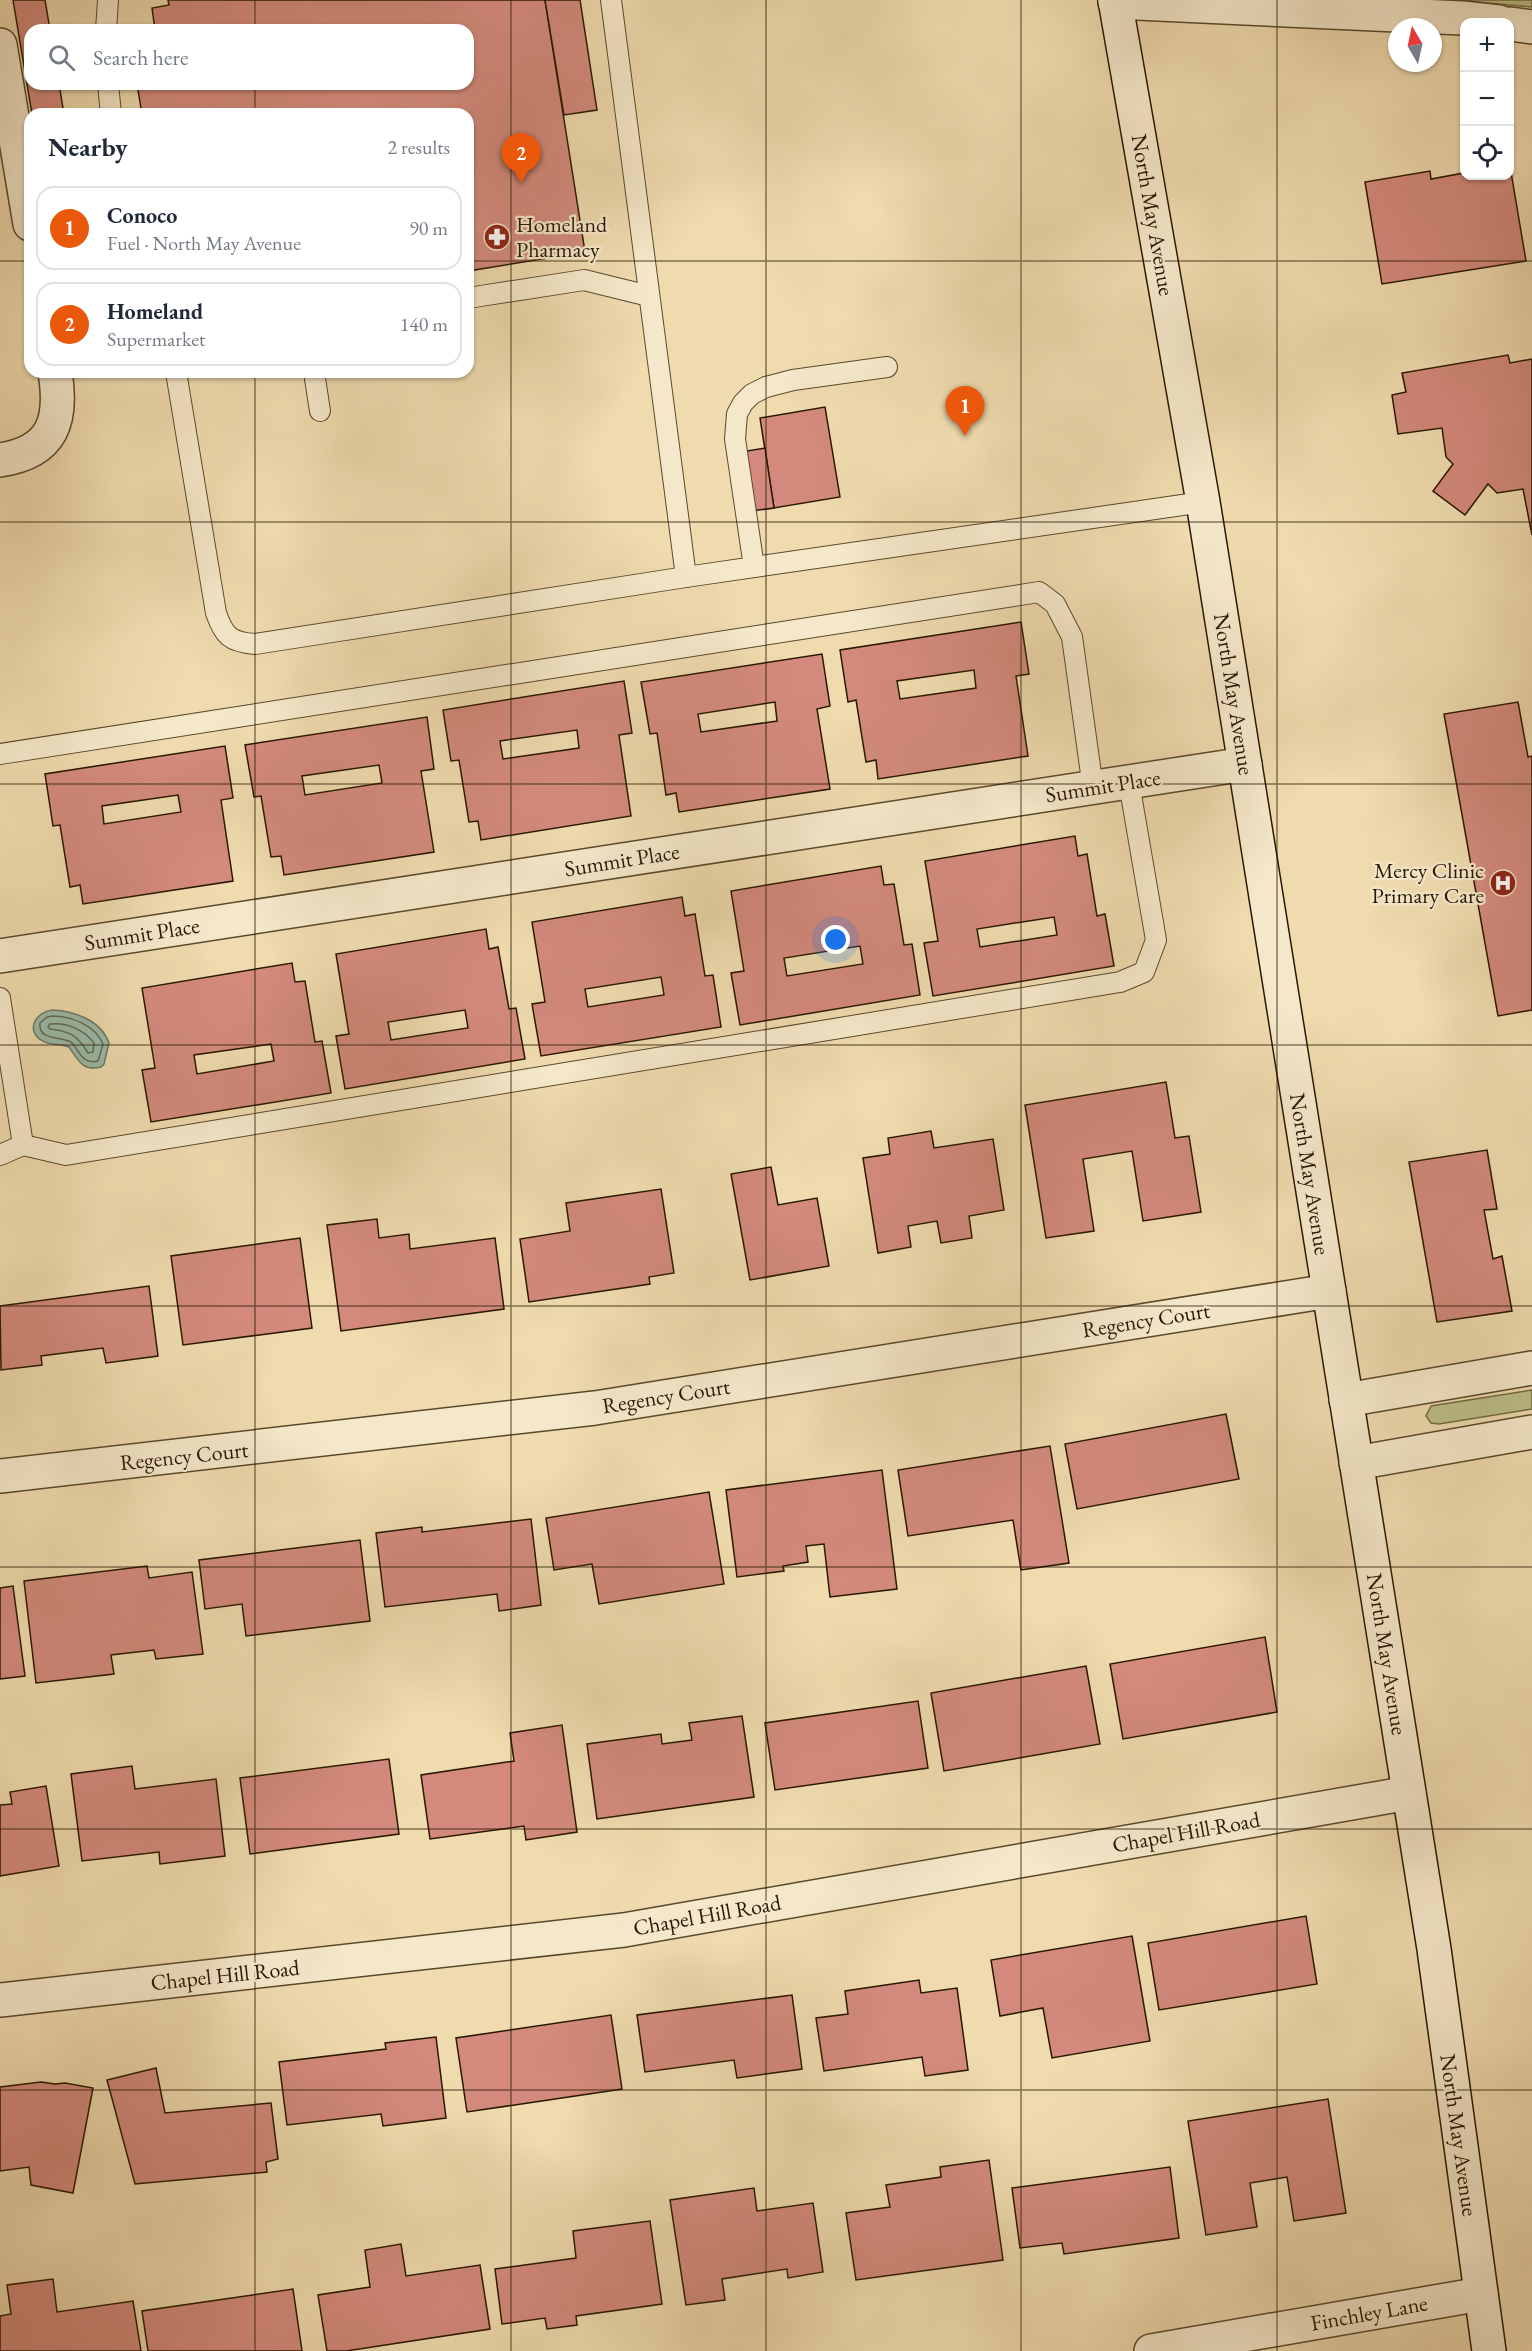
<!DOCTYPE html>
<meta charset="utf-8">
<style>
:root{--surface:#fff;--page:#f6f6f7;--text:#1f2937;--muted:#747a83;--line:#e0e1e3;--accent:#ea580c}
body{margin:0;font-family:"EB Garamond",serif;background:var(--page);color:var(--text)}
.controls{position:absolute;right:18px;top:18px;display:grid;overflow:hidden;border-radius:12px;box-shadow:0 2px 4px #0004}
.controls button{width:54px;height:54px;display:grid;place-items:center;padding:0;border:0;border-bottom:2px solid var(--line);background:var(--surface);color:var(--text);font:30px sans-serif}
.compass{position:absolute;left:1388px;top:18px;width:54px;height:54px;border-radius:50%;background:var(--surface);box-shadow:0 2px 4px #0004;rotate:351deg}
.you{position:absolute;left:836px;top:940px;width:21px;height:21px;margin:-15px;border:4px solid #fff;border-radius:50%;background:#1a73e8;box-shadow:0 0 0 9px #1a73e833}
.badge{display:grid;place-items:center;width:39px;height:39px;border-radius:50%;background:var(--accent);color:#fff;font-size:20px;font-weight:700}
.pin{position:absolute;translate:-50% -50px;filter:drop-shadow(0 2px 3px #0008)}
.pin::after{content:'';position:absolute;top:32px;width:21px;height:18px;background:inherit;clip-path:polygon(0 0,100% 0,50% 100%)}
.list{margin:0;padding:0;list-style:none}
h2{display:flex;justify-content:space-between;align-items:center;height:78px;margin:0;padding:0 24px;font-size:26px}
h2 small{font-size:20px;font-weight:400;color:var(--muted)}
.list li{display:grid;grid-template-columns:39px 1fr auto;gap:18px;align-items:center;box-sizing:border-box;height:84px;margin:0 12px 12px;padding:0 12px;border:2px solid var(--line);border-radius:18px}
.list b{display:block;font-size:22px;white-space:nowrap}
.list p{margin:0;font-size:20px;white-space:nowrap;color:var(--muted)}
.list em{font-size:20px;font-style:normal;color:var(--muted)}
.icon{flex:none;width:33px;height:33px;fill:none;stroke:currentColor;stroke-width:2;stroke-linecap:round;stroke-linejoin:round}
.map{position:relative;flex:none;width:1532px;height:2351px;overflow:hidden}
.search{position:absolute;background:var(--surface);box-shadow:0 2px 4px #0004;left:24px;top:24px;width:450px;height:66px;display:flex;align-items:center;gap:15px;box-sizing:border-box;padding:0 21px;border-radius:18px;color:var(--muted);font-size:22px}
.panel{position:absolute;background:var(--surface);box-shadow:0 2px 4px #0004;left:24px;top:108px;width:450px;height:270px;border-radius:18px}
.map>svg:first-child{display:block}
.green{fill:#bdbf88;stroke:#726b44;stroke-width:1.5}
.water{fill:#9abba9;stroke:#6c7965;stroke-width:1.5}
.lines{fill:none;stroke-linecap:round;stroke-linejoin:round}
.shore{stroke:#616954;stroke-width:1.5}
.building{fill:#d38a7c;stroke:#281700;stroke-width:1.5;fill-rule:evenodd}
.service-casing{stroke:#5a482c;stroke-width:22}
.minor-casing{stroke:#5a482c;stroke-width:36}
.secondary-casing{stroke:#281700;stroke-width:36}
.service{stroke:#f5e8ca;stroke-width:20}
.minor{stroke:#f5e8ca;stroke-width:33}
.secondary{stroke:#f5e8ca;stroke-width:33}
.grid{fill:none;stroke:#281700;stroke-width:1.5;stroke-opacity:0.55}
.labels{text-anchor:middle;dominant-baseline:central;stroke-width:4.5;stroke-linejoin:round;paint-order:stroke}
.street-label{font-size:22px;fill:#281700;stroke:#f5e8ca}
.poi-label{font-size:22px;fill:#281700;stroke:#f5e8ca;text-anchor:start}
</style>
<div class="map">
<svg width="1532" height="2351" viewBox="0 0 1532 2351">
<rect width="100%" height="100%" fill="#efdbae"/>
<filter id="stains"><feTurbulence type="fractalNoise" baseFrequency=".00333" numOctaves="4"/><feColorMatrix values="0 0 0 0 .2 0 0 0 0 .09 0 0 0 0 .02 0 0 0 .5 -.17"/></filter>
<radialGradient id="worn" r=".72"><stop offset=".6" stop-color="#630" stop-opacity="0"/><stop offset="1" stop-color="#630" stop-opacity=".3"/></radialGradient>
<g class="green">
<polygon points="1454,0 1532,0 1532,7"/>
<polygon points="1532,1390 1532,1409 1439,1424 1431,1423 1426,1416 1431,1406"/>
</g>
<path class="water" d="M52 1010C74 1011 101 1020 109 1043L104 1064 101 1067C83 1072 78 1060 69 1047 60 1043 49 1046 41 1040 25 1029 37 1012 52 1010Z"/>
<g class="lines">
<g class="shore">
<path d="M53 1016C71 1016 95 1025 103 1044L98 1061C82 1065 80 1051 71 1042 60 1036 38 1041 40 1023L47 1017Z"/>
<path d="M50 1024C67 1022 84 1030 94 1043L93 1052 88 1053C78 1036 70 1031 50 1029L48 1027Z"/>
</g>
</g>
<g class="building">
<polygon points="13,0 45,0 50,30 30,30 30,84 59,84 64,114 32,114"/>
<polygon points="168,0 545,0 585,252 468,271 468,114 142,114 137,84 468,84 468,30 155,30 152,8 169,5"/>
<polygon points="545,0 580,0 597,110 564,115"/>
<polygon points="1510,166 1526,261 1382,284 1365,182 1430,171 1431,179 1464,173 1464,176 1510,176"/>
<polygon points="1508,355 1510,363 1532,359 1532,535 1523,489 1497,493 1488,484 1465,515 1433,491 1453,464 1446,457 1442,428 1398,434 1392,395 1406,392 1402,373"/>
<polygon points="825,407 840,497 774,508 760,418"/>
<polygon points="765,448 774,508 737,513 728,454"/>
<path d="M1021 622 1029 674 1016 676 1028 756 878 779 876 760 866 762 856 700 848 702 840 650ZM974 670 976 688 900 699 897 681Z"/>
<path d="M822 654 830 706 817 709 830 789 679 812 676 793 666 795 657 733 650 734 641 682ZM775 702 777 721 701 732 698 714Z"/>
<path d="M624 681 632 733 619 735 631 816 481 840 478 821 469 822 459 760 451 761 443 710ZM577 730 579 748 503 759 500 741Z"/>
<polygon points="1518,702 1528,757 1532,756 1532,1010 1498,1016 1444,714"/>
<path d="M427 717 434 769 421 771 434 852 284 875 281 856 271 857 261 796 254 797 245 745ZM379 765 382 783 305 795 302 776Z"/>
<path d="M225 746 233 798 221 800 233 881 83 904 80 885 70 887 60 825 53 826 45 774ZM178 795 181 812 104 824 102 806Z"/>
<path d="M1075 836 1078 856 1087 854 1097 916 1105 914 1114 966 933 996 924 943 938 941 925 861ZM1054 917 1057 935 980 947 977 929Z"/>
<path d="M881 866 884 885 894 884 904 945 912 944 920 995 740 1025 731 973 744 971 731 891ZM860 946 863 964 787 976 784 958Z"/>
<path d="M682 897 685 916 695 914 705 976 713 975 721 1027 541 1056 532 1004 545 1002 532 922ZM661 977 664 995 588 1007 585 989Z"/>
<path d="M486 929 489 949 498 947 509 1009 516 1008 525 1059 345 1089 336 1036 349 1034 336 954ZM465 1010 468 1028 391 1040 388 1022Z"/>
<path d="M292 963 295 982 305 981 315 1042 322 1041 331 1093 151 1122 142 1070 155 1068 142 988ZM271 1044 274 1061 197 1074 194 1055Z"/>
<polygon points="1166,1082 1175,1138 1189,1136 1201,1212 1143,1221 1132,1151 1083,1159 1094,1231 1046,1238 1025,1105"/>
<polygon points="931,1131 934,1148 993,1139 1004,1210 969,1216 972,1238 941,1243 937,1221 908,1226 911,1247 878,1253 863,1158 890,1154 888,1138"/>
<polygon points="1487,1150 1497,1209 1484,1210 1493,1259 1502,1256 1512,1311 1437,1322 1409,1162"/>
<polygon points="771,1167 778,1205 817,1198 829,1266 750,1280 731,1174"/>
<polygon points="661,1189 674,1273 649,1277 650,1284 529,1302 520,1239 570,1231 566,1203"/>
<polygon points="377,1219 379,1238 409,1234 410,1249 495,1238 504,1309 341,1331 327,1225"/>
<polygon points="300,1238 312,1328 183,1345 171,1256"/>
<polygon points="149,1286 158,1356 106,1363 103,1348 41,1356 42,1365 1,1370 0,1306"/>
<polygon points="1226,1414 1239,1479 1077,1509 1065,1444"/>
<polygon points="1050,1446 1069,1563 1021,1570 1013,1520 908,1536 898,1470"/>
<polygon points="882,1470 897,1589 830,1597 824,1544 806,1546 808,1562 783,1566 784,1571 737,1577 726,1490"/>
<polygon points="709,1492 724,1584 599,1604 592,1564 554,1570 546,1518"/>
<polygon points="531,1519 541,1605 499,1611 497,1594 385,1607 376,1533 422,1527 422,1532"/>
<polygon points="360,1540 370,1621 246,1636 242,1604 205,1609 199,1560"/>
<polygon points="147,1566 149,1578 192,1572 203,1654 156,1659 154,1650 111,1655 114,1674 36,1683 24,1581"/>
<polygon points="13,1586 25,1676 0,1679 0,1588"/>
<polygon points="1265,1637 1277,1712 1123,1739 1110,1664"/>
<polygon points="1086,1666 1100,1744 944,1771 931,1693"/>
<polygon points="918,1701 928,1768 775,1790 765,1723"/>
<polygon points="742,1716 754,1797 597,1819 587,1744 661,1734 662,1744 692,1740 689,1723"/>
<polygon points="562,1725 577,1832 526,1840 524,1826 430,1839 421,1775 514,1761 510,1733"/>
<polygon points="389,1759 399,1834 250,1854 240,1778"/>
<polygon points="132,1766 135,1789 216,1779 225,1856 160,1864 159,1852 82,1861 71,1774"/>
<polygon points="46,1786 59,1866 0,1876 0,1805 12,1804 10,1792"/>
<polygon points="1306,1916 1317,1984 1159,2010 1148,1943"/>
<polygon points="1132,1936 1150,2041 1052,2058 1043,2008 1000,2016 991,1960"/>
<polygon points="919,1980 921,1993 957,1988 968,2070 925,2076 922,2057 824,2071 816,2018 848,2014 845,1991"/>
<polygon points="792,1995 802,2069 737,2078 734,2060 645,2072 637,2015"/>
<polygon points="611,2015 622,2089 467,2112 456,2038"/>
<polygon points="436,2037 446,2118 383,2126 381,2114 287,2125 279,2062 386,2049 385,2043"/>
<polygon points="156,2068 165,2113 271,2103 278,2159 266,2162 267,2172 135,2184 107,2080"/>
<polygon points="41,2082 55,2084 65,2083 93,2088 73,2193 31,2185 29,2167 0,2171 0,2087"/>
<polygon points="1328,2099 1346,2213 1294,2221 1287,2177 1250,2183 1257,2227 1206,2235 1188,2121"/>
<polygon points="989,2160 1003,2260 856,2280 846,2213 890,2207 886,2185 941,2177 940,2167"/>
<polygon points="1170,2167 1179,2238 1064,2254 1062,2243 1020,2248 1012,2188"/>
<polygon points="754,2188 757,2211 813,2203 823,2272 788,2278 787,2269 722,2279 725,2300 686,2305 670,2200"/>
<polygon points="650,2221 662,2304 576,2316 577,2325 547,2329 545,2318 502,2324 495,2269 576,2258 573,2231"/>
<polygon points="401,2244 406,2276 480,2265 490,2329 346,2351 327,2351 318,2295 370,2287 365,2250"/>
<polygon points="53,2279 57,2312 133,2301 141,2351 0,2351 0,2316 11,2314 7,2285"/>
<polygon points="293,2289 302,2351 148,2351 142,2311"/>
</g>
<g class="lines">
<defs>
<g id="service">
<polyline points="611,0 686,577"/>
<polyline points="106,30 108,0"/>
<polyline points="108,84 111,114"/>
<polyline points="468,298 584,280 649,296"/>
<path d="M176 372 216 613C224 636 230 642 255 644L686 577 1203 502"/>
<polyline points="314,372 320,411"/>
<polyline points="754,567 735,439 737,414 743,403 752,394 766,387 793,380 887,367"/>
<polyline points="0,754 1039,592 1055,604 1072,637 1093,788"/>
<polyline points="0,998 23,1145 66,1155 1120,982 1144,972 1156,940 1129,783"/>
<polyline points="0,1155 23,1145"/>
</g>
<g id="minor">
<polyline points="1115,2 1462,18 1499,22"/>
<polyline points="1510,24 1532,27"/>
<polyline points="0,45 30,224"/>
<path d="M0 460C53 452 63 421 55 372"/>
<polyline points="0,956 1245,764"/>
<polyline points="1346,1400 1532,1368"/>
<polyline points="1356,1463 1532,1432"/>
<polyline points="0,1476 595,1408 1329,1291"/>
<polyline points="0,2000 624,1930 1409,1793"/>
<polyline points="1151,2351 1481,2294"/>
</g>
<polyline id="secondary" points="1115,0 1203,502 1329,1291 1434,1949 1489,2351"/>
</defs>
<use href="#service" class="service-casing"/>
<use href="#minor" class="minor-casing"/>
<use href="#secondary" class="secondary-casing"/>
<use href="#service" class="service"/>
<use href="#minor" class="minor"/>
<use href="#secondary" class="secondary"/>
</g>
<path class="grid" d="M255 0V30M511 0V2351M766 0V2351M1021 0V2351M1277 0V2351M255 84V114M0 261H30M468 261H1532M255 372V2351M0 522H1532M0 784H1532M0 1045H1532M0 1306H1532M0 1567H1532M0 1829H1532M0 2090H1532"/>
<defs>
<symbol id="pharmacy-disc" viewBox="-11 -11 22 22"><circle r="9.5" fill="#8f2418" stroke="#f5e8ca"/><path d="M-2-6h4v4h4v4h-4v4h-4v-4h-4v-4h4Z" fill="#fff"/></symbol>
<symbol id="hospital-disc" viewBox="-11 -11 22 22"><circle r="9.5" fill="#8f2418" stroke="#f5e8ca"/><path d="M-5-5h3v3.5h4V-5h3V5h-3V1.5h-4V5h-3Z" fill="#fff"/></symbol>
</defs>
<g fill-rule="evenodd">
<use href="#pharmacy-disc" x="482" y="222" width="30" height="30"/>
<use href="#hospital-disc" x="1488" y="868" width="30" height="30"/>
</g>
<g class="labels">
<g class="street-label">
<text transform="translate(1153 215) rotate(80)">North May Avenue</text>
<text transform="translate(1234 694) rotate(81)">North May Avenue</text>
<text transform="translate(1103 786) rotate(-9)">Summit Place</text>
<text transform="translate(622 860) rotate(-9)">Summit Place</text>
<text transform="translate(142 934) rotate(-9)">Summit Place</text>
<text transform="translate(1310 1174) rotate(81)">North May Avenue</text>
<text transform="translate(1146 1320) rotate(-9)">Regency Court</text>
<text transform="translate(666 1396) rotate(-9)">Regency Court</text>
<text transform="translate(184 1456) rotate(-6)">Regency Court</text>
<text transform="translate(1387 1654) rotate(81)">North May Avenue</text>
<text transform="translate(1186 1832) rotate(-10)">Chapel Hill Road</text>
<text transform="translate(707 1915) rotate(-10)">Chapel Hill Road</text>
<text transform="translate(225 1975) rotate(-6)">Chapel Hill Road</text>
<text transform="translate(1459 2135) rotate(82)">North May Avenue</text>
<text transform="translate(1369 2313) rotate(-10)">Finchley Lane</text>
</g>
<g class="poi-label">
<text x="516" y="224">Homeland<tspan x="516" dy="25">Pharmacy</tspan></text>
<text x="1484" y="870" text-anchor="end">Mercy Clinic<tspan x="1484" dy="25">Primary Care</tspan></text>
</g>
</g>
<rect width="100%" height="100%" filter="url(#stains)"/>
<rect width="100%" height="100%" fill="url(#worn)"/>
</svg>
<div class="controls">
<button>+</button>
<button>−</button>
<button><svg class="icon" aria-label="locate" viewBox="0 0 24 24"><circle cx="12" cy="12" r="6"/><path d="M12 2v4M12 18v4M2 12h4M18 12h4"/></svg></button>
</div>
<svg class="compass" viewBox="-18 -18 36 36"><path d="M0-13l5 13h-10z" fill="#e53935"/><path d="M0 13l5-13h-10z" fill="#747a83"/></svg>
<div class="you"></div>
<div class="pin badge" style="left:965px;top:436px">1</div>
<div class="pin badge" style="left:521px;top:183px">2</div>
<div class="search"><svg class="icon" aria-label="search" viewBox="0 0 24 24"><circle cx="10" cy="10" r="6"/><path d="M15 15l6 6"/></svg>Search here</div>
<section class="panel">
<h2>Nearby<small>2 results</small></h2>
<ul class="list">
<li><span class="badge">1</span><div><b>Conoco</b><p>Fuel · North May Avenue</p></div><em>90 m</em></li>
<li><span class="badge">2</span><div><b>Homeland</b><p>Supermarket</p></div><em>140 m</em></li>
</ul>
</section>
</div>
